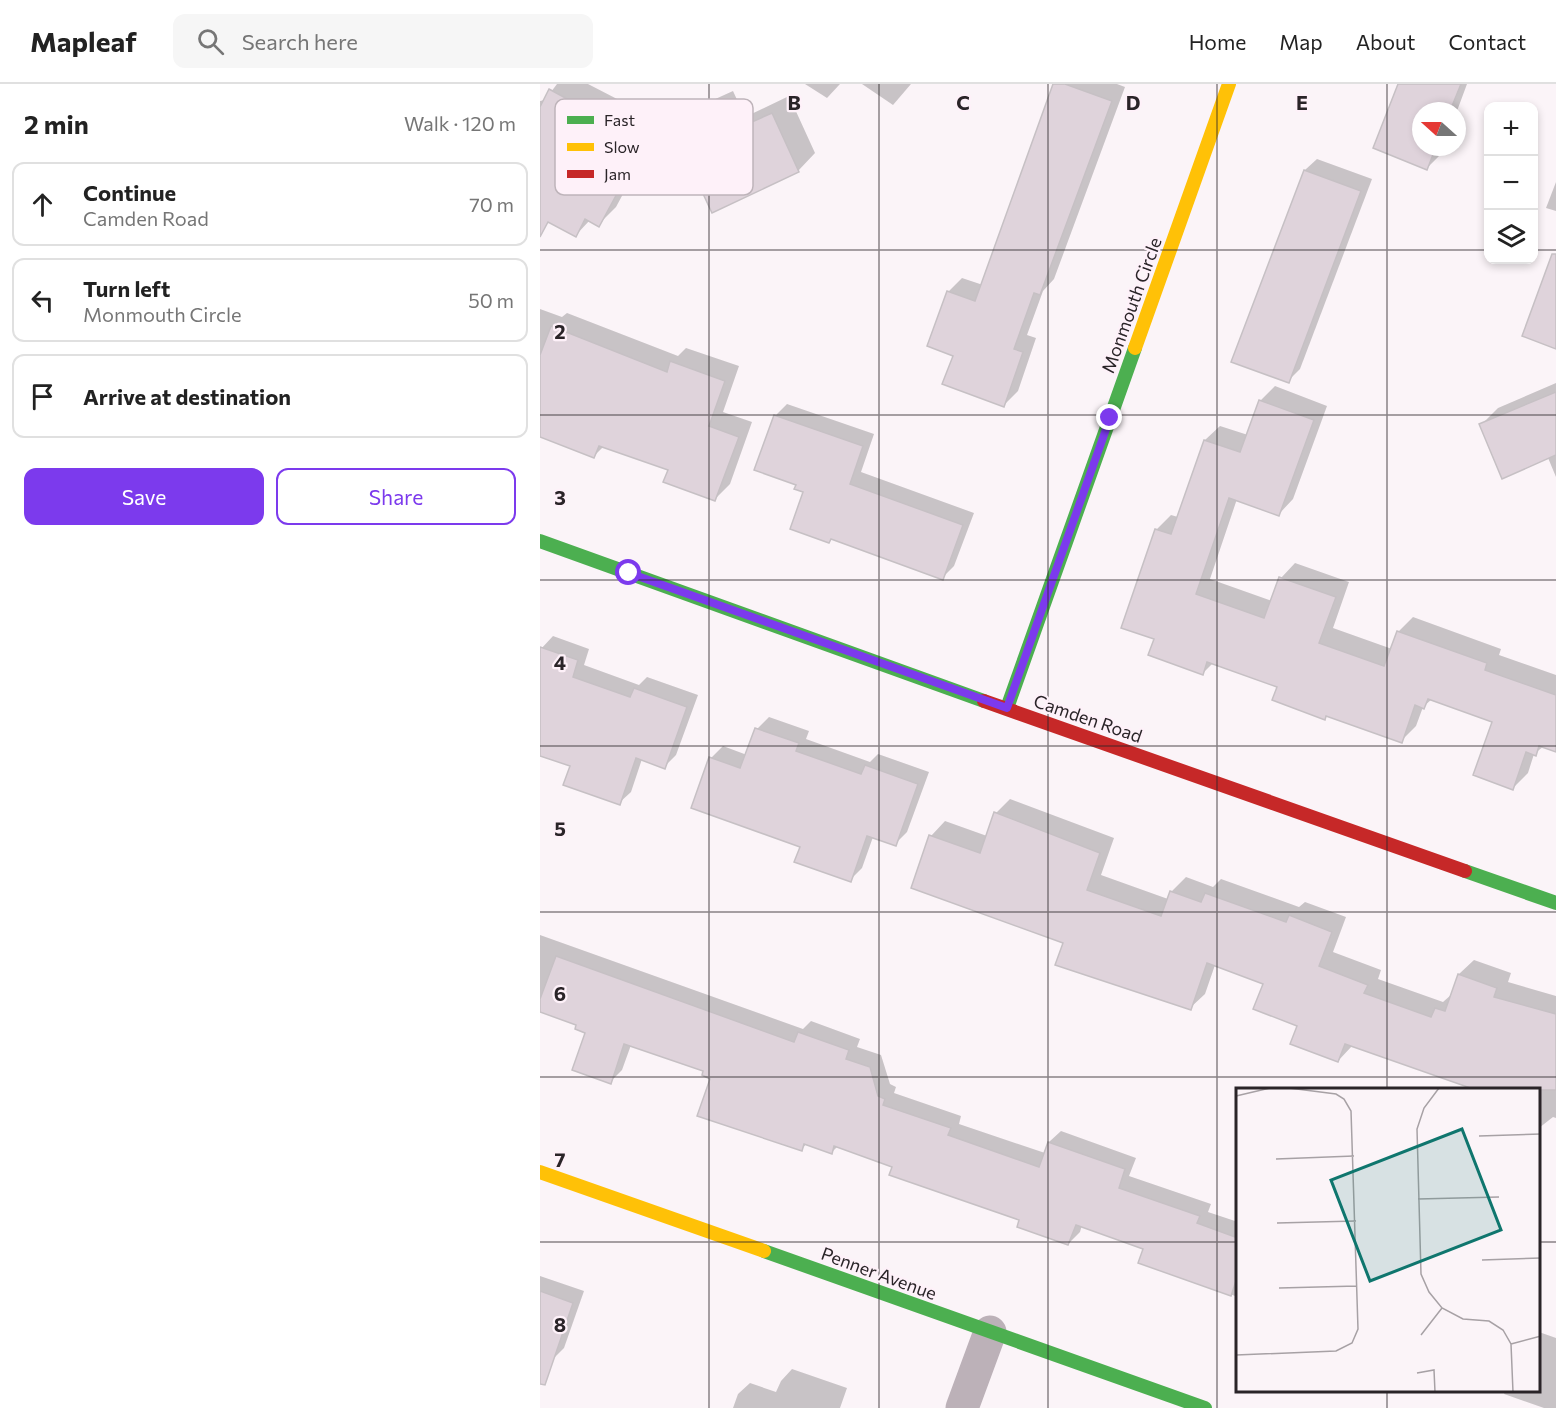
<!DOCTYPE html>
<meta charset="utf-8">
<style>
:root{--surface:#fff;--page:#f6f6f6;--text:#222;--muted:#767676;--line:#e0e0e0;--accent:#7c3aed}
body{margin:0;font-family:Commissioner,sans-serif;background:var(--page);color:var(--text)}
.controls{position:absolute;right:18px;top:18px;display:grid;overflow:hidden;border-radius:12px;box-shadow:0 3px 9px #0003}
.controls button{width:54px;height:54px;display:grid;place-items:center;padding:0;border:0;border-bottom:2px solid var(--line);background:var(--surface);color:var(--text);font:30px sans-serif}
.compass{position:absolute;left:872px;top:18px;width:54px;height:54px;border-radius:50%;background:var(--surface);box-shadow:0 3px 9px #0003;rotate:291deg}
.stop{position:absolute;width:18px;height:18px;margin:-14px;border:4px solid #7c3aed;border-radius:50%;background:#fff}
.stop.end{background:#7c3aed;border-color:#fff;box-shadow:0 2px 6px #0008}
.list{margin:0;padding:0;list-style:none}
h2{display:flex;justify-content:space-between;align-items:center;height:78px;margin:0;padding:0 24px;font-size:26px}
h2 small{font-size:20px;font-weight:400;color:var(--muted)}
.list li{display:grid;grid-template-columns:39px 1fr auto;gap:18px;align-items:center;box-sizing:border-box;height:84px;margin:0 12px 12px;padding:0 12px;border:2px solid var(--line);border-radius:12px}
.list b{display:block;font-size:22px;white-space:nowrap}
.list p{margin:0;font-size:20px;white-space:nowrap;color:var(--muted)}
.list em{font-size:20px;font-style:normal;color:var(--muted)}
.actions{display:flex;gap:12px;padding:18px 24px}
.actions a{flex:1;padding:14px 0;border:2px solid var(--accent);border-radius:12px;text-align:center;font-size:21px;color:var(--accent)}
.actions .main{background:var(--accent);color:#fff}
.icon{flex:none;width:33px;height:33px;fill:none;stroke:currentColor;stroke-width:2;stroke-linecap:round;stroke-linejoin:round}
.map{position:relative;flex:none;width:1016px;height:1324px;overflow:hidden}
header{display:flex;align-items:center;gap:36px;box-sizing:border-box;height:84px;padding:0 30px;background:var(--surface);border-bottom:2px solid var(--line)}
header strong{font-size:28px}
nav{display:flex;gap:33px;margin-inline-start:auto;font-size:21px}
.search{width:420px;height:54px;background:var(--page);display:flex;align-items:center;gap:15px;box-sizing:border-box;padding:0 21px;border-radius:12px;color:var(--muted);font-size:22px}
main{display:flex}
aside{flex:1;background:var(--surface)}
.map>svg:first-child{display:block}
.shadow{fill:#0003}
.building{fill:#dfd3db;stroke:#c6c0c4;stroke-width:1.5}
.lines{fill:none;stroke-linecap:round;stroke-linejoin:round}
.street{stroke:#bcb1b8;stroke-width:33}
.fast{stroke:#4caf50;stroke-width:14}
.slow{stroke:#ffc107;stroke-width:14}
.jam{stroke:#c62828;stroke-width:14}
.route{stroke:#7c3aed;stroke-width:8}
.grid{fill:none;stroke:#2a2428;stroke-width:1.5;stroke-opacity:0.55}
.labels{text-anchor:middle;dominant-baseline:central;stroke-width:4.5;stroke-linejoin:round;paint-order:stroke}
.street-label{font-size:18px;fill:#2a2428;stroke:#fef1f9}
.inset-road{fill:none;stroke:#a7a1a5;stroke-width:1.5}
.view{fill:#0f766e;fill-opacity:0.15;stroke:#0f766e;stroke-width:3}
.inset-edge{fill:none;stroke:#2a2428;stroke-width:3}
.key{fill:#fef1f9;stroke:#beb4ba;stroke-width:1.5}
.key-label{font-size:16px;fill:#2a2428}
.grid-label{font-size:20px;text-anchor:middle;font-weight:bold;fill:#2a2428;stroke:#fef1f9;stroke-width:4.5;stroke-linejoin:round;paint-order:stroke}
</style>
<header>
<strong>Mapleaf</strong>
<div class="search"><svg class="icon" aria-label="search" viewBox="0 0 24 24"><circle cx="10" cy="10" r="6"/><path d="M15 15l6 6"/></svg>Search here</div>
<nav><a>Home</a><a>Map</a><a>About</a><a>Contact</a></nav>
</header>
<main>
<aside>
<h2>2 min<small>Walk · 120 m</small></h2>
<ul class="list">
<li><svg class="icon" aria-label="ahead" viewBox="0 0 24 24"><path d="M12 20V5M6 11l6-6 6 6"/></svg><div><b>Continue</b><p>Camden Road</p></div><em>70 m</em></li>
<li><svg class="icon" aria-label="left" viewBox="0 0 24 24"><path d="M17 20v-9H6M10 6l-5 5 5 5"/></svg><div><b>Turn left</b><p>Monmouth Circle</p></div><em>50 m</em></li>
<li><svg class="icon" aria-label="arrive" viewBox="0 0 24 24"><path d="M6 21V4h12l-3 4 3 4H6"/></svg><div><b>Arrive at destination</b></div></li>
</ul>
<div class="actions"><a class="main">Save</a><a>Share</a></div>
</aside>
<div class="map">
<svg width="1016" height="1324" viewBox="0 0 1016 1324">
<rect width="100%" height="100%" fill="#fbf4f8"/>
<g class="shadow">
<polygon points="17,0 48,0 79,16 48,75 79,60 103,73 76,123 58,141 50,136 36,151 0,110 0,17 5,16"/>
<polygon points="265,0 300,0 287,14"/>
<polygon points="322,0 371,0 353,21"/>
<polygon points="515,0 577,0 585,3 514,195 503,207 487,251 496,254 478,307 464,321 415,271 408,208 422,194 443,201"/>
<polygon points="860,0 927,0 917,27 881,27 881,63 903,63 899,72 887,84"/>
<polygon points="193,7 205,33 249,12 275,69 258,87 134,44 151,26"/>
<polygon points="777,75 832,95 760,285 748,297 765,86"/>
<polygon points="1016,98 1016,127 1006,124"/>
<polygon points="0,225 22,233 27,229 138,272 146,264 199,282 183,328 212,338 190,400 175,415 130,385 64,362 54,372 0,338"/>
<polygon points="1016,299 1016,393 1006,369 941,341 958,324"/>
<polygon points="735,302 787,322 753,415 739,430 697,415 670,495 732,517 741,494 755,479 809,498 793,544 852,565 858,548 873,533 961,565 959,571 1016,591 1016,666 1004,662 994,670 988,689 973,704 954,637 892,615 883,623 876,642 861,657 788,630 784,634 739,602 673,579 663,589 615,554 616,446 631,431 638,433 665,356 680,342 708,351 720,317"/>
<polygon points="247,320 334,350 321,388 434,429 414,482 402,494 265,407 258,400 216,385 236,331"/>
<polygon points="13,552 49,565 44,581 99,601 107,593 158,611 136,671 124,683 102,675 91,708 79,719 32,681 0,670 0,566"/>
<polygon points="229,633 269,647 266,655 330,678 338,670 389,688 367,748 355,760 333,753 322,784 310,796 262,762 171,674 183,662 207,671 217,645"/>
<polygon points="470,715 574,754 561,791 628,815 631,808 646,793 673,803 681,795 759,823 765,818 806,833 793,868 841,886 838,895 903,918 912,910 919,890 934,876 971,889 968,898 1016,912 1016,1034 1013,1033 999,1044 999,1006 940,1006 812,962 798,977 759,941 725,899 675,881 665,910 650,924 525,858 391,752 405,737 447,752 456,729"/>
<polygon points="0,851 263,945 271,937 320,955 317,963 341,971 350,1000 356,1003 354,1009 421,1032 419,1040 505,1069 509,1058 521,1047 596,1074 589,1092 671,1120 668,1128 698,1138 698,1213 600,1178 605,1164 542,1141 540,1148 528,1160 481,1136 354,1082 298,1062 292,1068 267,1059 262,1065 165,987 91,961 82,986 70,998 47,948 38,941 0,927"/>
<polygon points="0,1192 44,1207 24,1264 12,1276 0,1272"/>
<polygon points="999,1248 1016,1254 1016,1324 1004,1324 964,1310 965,1308 999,1308"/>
<polygon points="252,1285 307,1304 300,1324 193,1324 198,1310 210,1299 236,1308 241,1297"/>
</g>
<g class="building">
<polygon points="513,0 525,0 572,17 500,211 494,209 474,265 483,268 464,323 402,300 413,272 387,262 407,207 435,217"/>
<polygon points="858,0 921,0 910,27 881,27 881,63 896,63 887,86 833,64"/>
<polygon points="9,5 62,34 33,90 61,77 87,91 59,143 45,135 36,153 8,138 0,153 0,23"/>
<polygon points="175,23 187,49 232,29 259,88 172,129 132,43"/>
<polygon points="764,86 821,107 749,299 691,278"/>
<polygon points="1012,170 1016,170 1016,265 982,252"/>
<polygon points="11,242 127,288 130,277 185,297 169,342 199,353 175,417 123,398 128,386 59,362 54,374 0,353 0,271"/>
<polygon points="1016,308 1016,371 962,395 939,340"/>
<polygon points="719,316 774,336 739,432 689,414 656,510 724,534 739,493 796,513 779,559 844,582 857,547 947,579 945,586 1016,611 1016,668 999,662 996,672 986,668 973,706 933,691 952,638 888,615 884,625 875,621 862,659 786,632 785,636 732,616 737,603 667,578 663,591 608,571 614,555 581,544 615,445 631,450 664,356 700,368"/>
<polygon points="234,331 323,362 310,400 423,441 403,496 291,455 289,459 250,445 263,408 254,405 256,401 214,386"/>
<polygon points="0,563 38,576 33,593 90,613 94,604 147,623 125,685 96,674 80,721 23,701 30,682 0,672"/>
<polygon points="215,644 259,659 256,667 321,690 325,681 378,700 356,762 327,752 311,798 254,778 260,763 151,724 169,673 200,684"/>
<polygon points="454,728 560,769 547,806 621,832 630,807 661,818 665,809 746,838 749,831 792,848 779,882 828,901 824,909 891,933 895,924 905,927 918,890 957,904 954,913 1016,930 1016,1006 936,1006 805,960 798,978 750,960 757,942 713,925 723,900 667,879 651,926 515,881 523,859 371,804 389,751 440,769"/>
<polygon points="16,872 254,958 258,948 309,966 306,975 330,983 338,1012 345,1015 343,1021 411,1044 408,1051 499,1083 508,1058 585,1085 579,1104 660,1132 657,1139 698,1154 698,1191 691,1212 598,1179 603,1165 536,1141 528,1161 477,1143 479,1136 349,1091 352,1083 294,1062 292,1070 264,1060 262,1067 157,1032 170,995 162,991 163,987 84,960 71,1000 32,986 45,949 35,945 36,941 0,928 0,915"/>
<polygon points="0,1207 33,1219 5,1301 0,1300"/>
</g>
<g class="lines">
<polyline class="street" points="422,1324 450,1248"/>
<g class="fast">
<polyline points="0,457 444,617"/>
<polyline points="467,624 595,264"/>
<polyline points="925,787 1016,819"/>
<polyline points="224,1167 665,1324"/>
</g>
<g class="slow">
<polyline points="595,264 689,0"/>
<polyline points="0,1088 224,1167"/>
</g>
<polyline class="jam" points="444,617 925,787"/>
</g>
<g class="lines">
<polyline class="route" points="89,489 467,624 570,334"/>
</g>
<path class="grid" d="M169 0V1324M339 0V1324M508 0V1324M677 0V1324M847 0V1006M0 166H948M993 166H1016M0 331H1016M0 496H1016M0 662H1016M0 828H1016M0 993H1016M0 1158H698M999 1158H1016M847 1308V1324"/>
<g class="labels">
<g class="street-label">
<text transform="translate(591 221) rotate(-70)">Monmouth Circle</text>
<text transform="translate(548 634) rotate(19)">Camden Road</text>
<text transform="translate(339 1189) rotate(20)">Penner Avenue</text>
</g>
</g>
<g transform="translate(696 1004)">
<rect width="304" height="304" fill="#fbf4f8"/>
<path class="inset-road" d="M203 0 188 20 181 41 185 186 193 204 206 220 227 231 253 233 267 242 275 256 277 304M0 8 34 0M243 48 305 46M40 71 118 68M182 111 263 109M41 135 120 133M246 172 305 170M43 200 121 198M185 247 206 220M275 256 305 248M0 267 100 263 116 255 122 241 115 23 108 11 100 6 53 0M181 285 198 282 199 304"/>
<path class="view" d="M226 41 265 142 134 193 95 92Z"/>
<rect width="304" height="304" class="inset-edge"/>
</g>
<rect x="15" y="15" width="198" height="96" rx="9" class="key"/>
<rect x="27" y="32" width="27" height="8" fill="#4caf50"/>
<rect x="27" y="59" width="27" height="8" fill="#ffc107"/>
<rect x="27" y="86" width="27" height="8" fill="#c62828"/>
<g class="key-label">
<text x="64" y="42">Fast</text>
<text x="64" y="69">Slow</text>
<text x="64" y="96">Jam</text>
</g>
<g class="grid-label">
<text x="254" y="26">B</text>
<text x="423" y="26">C</text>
<text x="593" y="26">D</text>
<text x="762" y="26">E</text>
<text x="20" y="255">2</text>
<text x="20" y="421">3</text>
<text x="20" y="586">4</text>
<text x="20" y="752">5</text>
<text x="20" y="917">6</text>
<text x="20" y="1083">7</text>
<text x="20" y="1248">8</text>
</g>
</svg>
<div class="controls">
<button>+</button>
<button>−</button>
<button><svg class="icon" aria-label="layers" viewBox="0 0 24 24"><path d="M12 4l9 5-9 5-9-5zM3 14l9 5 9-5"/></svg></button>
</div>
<svg class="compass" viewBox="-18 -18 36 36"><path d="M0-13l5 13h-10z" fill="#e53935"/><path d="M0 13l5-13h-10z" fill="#767676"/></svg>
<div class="stop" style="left:89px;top:489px"></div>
<div class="stop end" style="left:570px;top:334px"></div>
</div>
</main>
